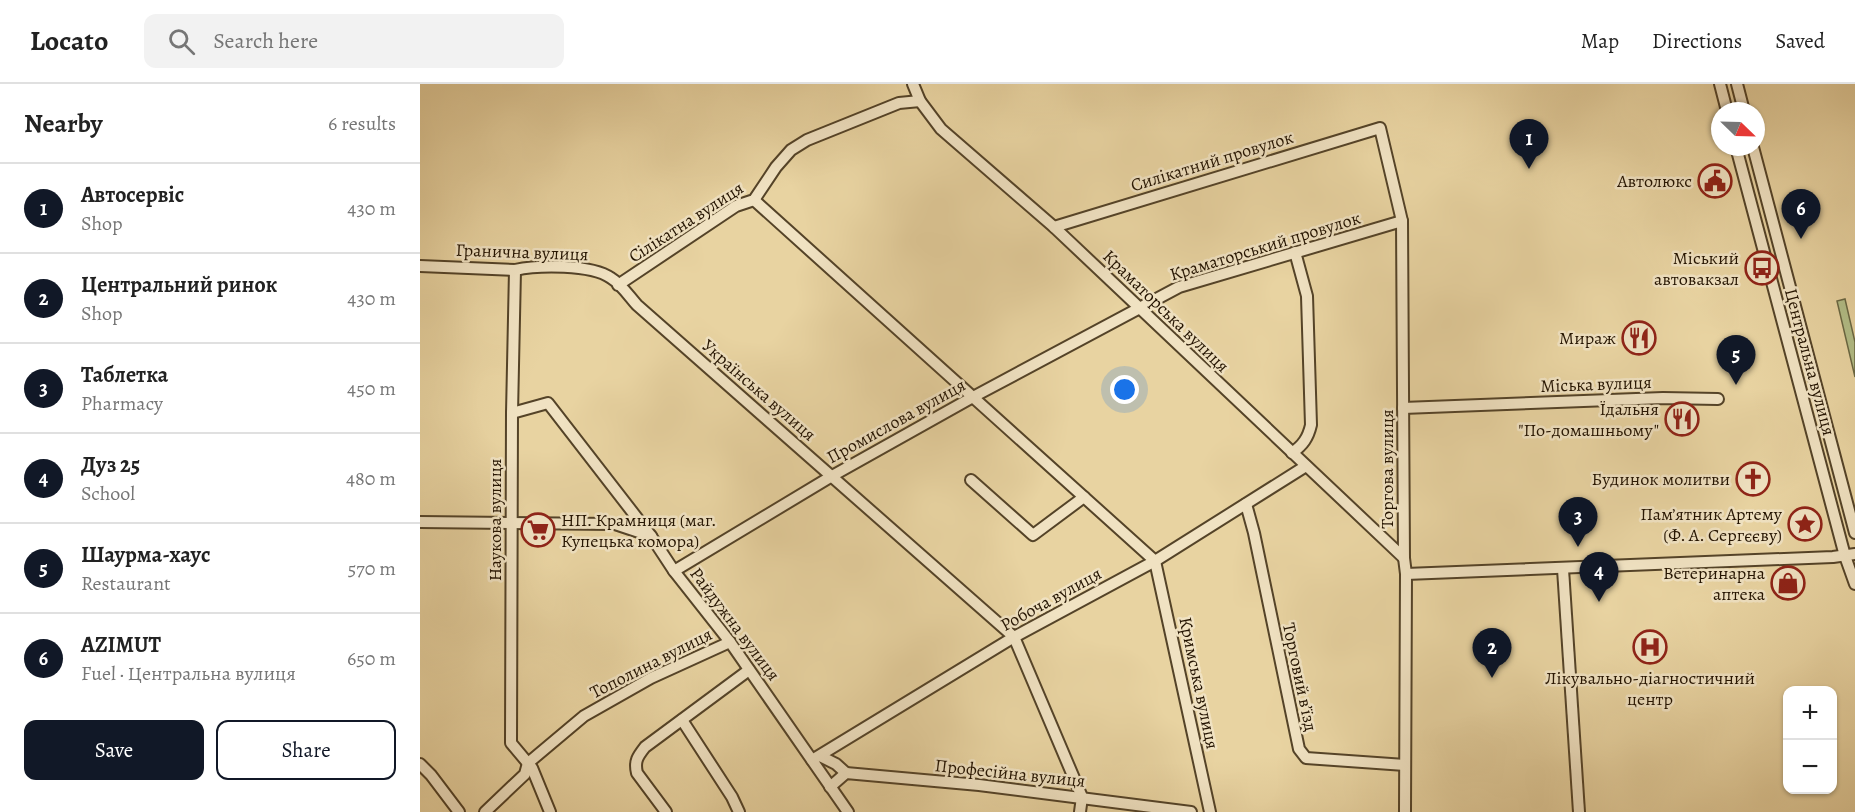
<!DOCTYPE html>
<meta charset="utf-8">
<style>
:root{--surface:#fff;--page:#f2f2f2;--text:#222;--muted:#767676;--line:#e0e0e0;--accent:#111827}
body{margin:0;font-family:Alegreya,serif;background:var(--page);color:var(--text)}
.controls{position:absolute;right:18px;bottom:18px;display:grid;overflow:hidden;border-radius:12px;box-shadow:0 2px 4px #0004}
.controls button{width:54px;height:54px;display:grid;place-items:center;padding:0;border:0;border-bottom:2px solid var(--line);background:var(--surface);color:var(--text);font:30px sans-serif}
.compass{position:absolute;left:1291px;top:18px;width:54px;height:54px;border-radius:50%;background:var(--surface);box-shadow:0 2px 4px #0004;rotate:113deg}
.you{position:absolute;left:705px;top:306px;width:21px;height:21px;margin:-15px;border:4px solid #fff;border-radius:50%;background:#1a73e8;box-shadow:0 0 0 9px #1a73e833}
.badge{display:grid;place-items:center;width:39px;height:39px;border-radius:50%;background:var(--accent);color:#fff;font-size:20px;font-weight:700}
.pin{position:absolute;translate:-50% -50px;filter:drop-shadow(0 2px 3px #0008)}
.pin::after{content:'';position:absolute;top:32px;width:21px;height:18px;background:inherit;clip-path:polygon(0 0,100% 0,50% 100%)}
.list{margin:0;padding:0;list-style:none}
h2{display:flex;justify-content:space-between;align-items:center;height:78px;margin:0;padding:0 24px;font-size:26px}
h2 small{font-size:20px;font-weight:400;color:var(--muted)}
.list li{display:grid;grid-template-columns:39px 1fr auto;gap:18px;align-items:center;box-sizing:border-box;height:90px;padding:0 24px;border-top:2px solid var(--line)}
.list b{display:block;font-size:22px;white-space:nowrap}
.list p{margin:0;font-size:20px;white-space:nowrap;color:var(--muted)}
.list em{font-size:20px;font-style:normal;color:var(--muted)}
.actions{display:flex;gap:12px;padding:18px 24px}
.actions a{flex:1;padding:14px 0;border:2px solid var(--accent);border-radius:12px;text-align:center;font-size:21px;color:var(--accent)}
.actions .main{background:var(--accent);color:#fff}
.icon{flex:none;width:33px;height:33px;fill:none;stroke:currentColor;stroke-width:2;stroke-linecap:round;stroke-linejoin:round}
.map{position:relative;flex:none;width:1435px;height:728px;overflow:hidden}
header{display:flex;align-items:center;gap:36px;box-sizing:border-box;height:84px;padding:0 30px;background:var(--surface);border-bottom:2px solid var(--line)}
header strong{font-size:28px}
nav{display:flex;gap:33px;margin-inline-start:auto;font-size:21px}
.search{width:420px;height:54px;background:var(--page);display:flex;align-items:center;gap:15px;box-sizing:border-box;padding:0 21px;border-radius:12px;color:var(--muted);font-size:22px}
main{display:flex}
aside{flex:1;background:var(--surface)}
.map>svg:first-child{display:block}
.green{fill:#b2bd87;stroke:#6a6844;stroke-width:1.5}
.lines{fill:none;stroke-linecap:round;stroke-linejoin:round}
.minor-casing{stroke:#544328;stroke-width:14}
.minor{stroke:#f0e2c2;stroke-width:10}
.labels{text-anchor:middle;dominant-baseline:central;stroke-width:5;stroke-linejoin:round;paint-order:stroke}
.street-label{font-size:18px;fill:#231300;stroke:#f0e2c2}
.poi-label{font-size:18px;fill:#231300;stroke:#f0e2c2;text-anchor:end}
</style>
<header>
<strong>Locato</strong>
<div class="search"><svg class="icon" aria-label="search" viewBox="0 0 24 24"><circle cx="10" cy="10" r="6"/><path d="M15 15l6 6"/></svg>Search here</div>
<nav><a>Map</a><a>Directions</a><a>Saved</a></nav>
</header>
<main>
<aside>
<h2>Nearby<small>6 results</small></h2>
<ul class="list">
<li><span class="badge">1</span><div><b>Автосервіс</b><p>Shop</p></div><em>430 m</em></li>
<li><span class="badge">2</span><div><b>Центральний ринок</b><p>Shop</p></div><em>430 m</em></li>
<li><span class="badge">3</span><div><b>Таблетка</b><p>Pharmacy</p></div><em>450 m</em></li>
<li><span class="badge">4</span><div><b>Дуз 25</b><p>School</p></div><em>480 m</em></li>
<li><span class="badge">5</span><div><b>Шаурма-хаус</b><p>Restaurant</p></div><em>570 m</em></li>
<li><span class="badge">6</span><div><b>AZIMUT</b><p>Fuel · Центральна вулиця</p></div><em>650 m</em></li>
</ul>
<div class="actions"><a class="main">Save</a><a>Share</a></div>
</aside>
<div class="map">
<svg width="1435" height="728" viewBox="0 0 1435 728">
<rect width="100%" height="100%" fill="#e8d3a1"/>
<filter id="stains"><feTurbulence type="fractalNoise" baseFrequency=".00333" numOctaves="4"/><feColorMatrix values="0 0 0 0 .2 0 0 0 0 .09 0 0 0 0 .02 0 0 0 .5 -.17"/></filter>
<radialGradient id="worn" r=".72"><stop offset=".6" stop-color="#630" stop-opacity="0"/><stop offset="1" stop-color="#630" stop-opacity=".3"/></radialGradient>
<polygon class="green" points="1425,215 1435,258 1435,293 1417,217"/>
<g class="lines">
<defs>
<g id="minor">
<polyline points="493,0 500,17 521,45 634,143 984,474"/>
<polyline points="1300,0 1307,27"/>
<polyline points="1317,0 1324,27"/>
<polyline points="1316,63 1425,472 1435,500"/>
<polyline points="1333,63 1435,449"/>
<polyline points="334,116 735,477 790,728"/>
<polyline points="634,143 960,44 982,137 984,474 986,490 985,728"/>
<path d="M0 182 95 186C118 181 171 180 191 194 201 200 209 212 217 221L594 553 662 713 660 728"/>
<polyline points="95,186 92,329 91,659 112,684 130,728"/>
<polyline points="198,201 316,122 334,116 356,83 371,66 387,56 479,19 500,17"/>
<polyline points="983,324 1243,314 1298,315"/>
<polyline points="92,329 128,319 231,452 254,487 310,558 428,728"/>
<path d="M872 369C883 361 888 354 891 341L887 212 875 168"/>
<polyline points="551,396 613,451 664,413"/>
<polyline points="826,420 834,449 879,665 886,674 985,681"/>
<polyline points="0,438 195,440 231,452"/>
<polyline points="1143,485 1159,728"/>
<polyline points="254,487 412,392 553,313 759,203 982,137"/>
<polyline points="986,490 1413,473 1435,470"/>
<polyline points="262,636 312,713 319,728"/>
<polyline points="400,672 416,680 426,689"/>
<polyline points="392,676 594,553 735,477 886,382"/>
<polyline points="0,680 11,691 39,728"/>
<polyline points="410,703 426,689 559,701 771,728"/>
<polyline points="65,728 105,690 108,679 164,632 231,594 310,558"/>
<path d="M246 728 217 689C214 677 218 672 225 663L329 586"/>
</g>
</defs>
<use href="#minor" class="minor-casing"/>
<use href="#minor" class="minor"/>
</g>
<defs>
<symbol id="civic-ring" viewBox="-11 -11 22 22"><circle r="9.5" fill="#f0e2c2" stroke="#8f2418" stroke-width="1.5"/><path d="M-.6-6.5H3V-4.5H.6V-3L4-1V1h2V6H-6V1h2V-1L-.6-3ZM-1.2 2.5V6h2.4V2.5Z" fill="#8f2418"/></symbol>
<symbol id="bus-ring" viewBox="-11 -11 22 22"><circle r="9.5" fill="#f0e2c2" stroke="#8f2418" stroke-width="1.5"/><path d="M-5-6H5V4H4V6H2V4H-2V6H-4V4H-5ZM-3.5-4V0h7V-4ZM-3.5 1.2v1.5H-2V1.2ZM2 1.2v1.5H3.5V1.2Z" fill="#8f2418"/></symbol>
<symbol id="restaurant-ring" viewBox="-11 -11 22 22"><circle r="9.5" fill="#f0e2c2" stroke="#8f2418" stroke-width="1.5"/><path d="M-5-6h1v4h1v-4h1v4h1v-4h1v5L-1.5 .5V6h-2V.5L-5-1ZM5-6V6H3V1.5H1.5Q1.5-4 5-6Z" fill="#8f2418"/></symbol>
<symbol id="church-ring" viewBox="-11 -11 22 22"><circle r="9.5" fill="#f0e2c2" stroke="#8f2418" stroke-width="1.5"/><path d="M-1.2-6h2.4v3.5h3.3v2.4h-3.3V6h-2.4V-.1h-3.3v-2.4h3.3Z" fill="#8f2418"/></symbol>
<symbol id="sight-ring" viewBox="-11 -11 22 22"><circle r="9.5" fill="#f0e2c2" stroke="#8f2418" stroke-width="1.5"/><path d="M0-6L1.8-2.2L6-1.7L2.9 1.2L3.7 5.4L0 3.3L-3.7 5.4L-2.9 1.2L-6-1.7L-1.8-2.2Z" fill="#8f2418"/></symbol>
<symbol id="supermarket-ring" viewBox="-11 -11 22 22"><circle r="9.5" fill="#f0e2c2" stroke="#8f2418" stroke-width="1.5"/><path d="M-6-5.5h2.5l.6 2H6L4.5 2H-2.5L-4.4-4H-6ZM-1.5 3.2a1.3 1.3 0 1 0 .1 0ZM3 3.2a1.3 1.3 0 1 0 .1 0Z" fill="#8f2418"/></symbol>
<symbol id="shop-ring" viewBox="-11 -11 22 22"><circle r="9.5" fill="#f0e2c2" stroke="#8f2418" stroke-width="1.5"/><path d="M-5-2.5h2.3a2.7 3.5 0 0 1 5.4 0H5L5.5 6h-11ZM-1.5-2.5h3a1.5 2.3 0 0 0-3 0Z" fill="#8f2418"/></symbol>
<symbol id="hospital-ring" viewBox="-11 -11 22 22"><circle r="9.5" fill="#f0e2c2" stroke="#8f2418" stroke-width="1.5"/><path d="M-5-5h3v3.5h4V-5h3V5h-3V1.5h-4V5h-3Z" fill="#8f2418"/></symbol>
</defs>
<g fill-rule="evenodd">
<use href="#civic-ring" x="1276" y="78" width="38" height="38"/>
<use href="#bus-ring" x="1323" y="165" width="38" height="38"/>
<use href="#restaurant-ring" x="1200" y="235" width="38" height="38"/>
<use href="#restaurant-ring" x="1243" y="316" width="38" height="38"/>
<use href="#church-ring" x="1314" y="376" width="38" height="38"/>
<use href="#sight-ring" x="1366" y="421" width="38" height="38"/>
<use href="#supermarket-ring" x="99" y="427" width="38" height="38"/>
<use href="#shop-ring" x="1349" y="480" width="38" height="38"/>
<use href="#hospital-ring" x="1211" y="544" width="38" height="38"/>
</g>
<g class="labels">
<g class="street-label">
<text transform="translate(792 77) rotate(-17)">Силікатний провулок</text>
<text transform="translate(266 138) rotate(-33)">Сілікатна вулиця</text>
<text transform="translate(845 162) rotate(-17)">Краматорський провулок</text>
<text transform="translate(102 168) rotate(2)">Гранична вулиця</text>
<text transform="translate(746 227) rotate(44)">Краматорська вулиця</text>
<text transform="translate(1390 278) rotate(75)">Центральна вулиця</text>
<text transform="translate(1176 300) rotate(-2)">Міська вулиця</text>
<text transform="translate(339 306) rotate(41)">Українська вулиця</text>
<text transform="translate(476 337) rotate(-29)">Промислова вулиця</text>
<text transform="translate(967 385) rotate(-90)">Торгова вулиця</text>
<text transform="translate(75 436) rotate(-90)">Наукова вулиця</text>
<text transform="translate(631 515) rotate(-29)">Робоча вулиця</text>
<text transform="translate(315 540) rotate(53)">Райдужна вулиця</text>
<text transform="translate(231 579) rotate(-27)">Тополина вулиця</text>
<text transform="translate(880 593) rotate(78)">Торговий в’їзд</text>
<text transform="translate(779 599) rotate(78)">Кримська вулиця</text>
<text transform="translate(590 689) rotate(6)">Професійна вулиця</text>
</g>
<g class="poi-label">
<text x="1272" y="97">Автолюкс</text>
<text x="1319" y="174">Міський<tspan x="1319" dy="21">автовакзал</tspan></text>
<text x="1196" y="254">Мираж</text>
<text x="1239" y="325">Їдальня<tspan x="1239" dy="21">"По-домашньому"</tspan></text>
<text x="1310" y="395">Будинок молитви</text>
<text x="1362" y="430">Пам’ятник Артему<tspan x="1362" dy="21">(Ф. А. Сергєєву)</tspan></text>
<text x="141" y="436" text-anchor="start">НП. Крамниця (маг.<tspan x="141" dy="21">Купецька комора)</tspan></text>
<text x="1345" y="489">Ветеринарна<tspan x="1345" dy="21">аптека</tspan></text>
<text x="1230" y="594" text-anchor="middle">Лікувально-діагностичний<tspan x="1230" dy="21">центр</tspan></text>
</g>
</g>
<rect width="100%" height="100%" filter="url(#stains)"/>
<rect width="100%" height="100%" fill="url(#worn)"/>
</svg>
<div class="controls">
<button>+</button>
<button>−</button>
</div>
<svg class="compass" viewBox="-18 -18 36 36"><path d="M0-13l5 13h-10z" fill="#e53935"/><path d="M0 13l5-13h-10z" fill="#767676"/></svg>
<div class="you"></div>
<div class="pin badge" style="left:1109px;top:85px">1</div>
<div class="pin badge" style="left:1072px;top:594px">2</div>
<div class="pin badge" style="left:1158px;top:463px">3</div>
<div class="pin badge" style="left:1179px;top:518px">4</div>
<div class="pin badge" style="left:1316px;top:301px">5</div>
<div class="pin badge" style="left:1381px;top:155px">6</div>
</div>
</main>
